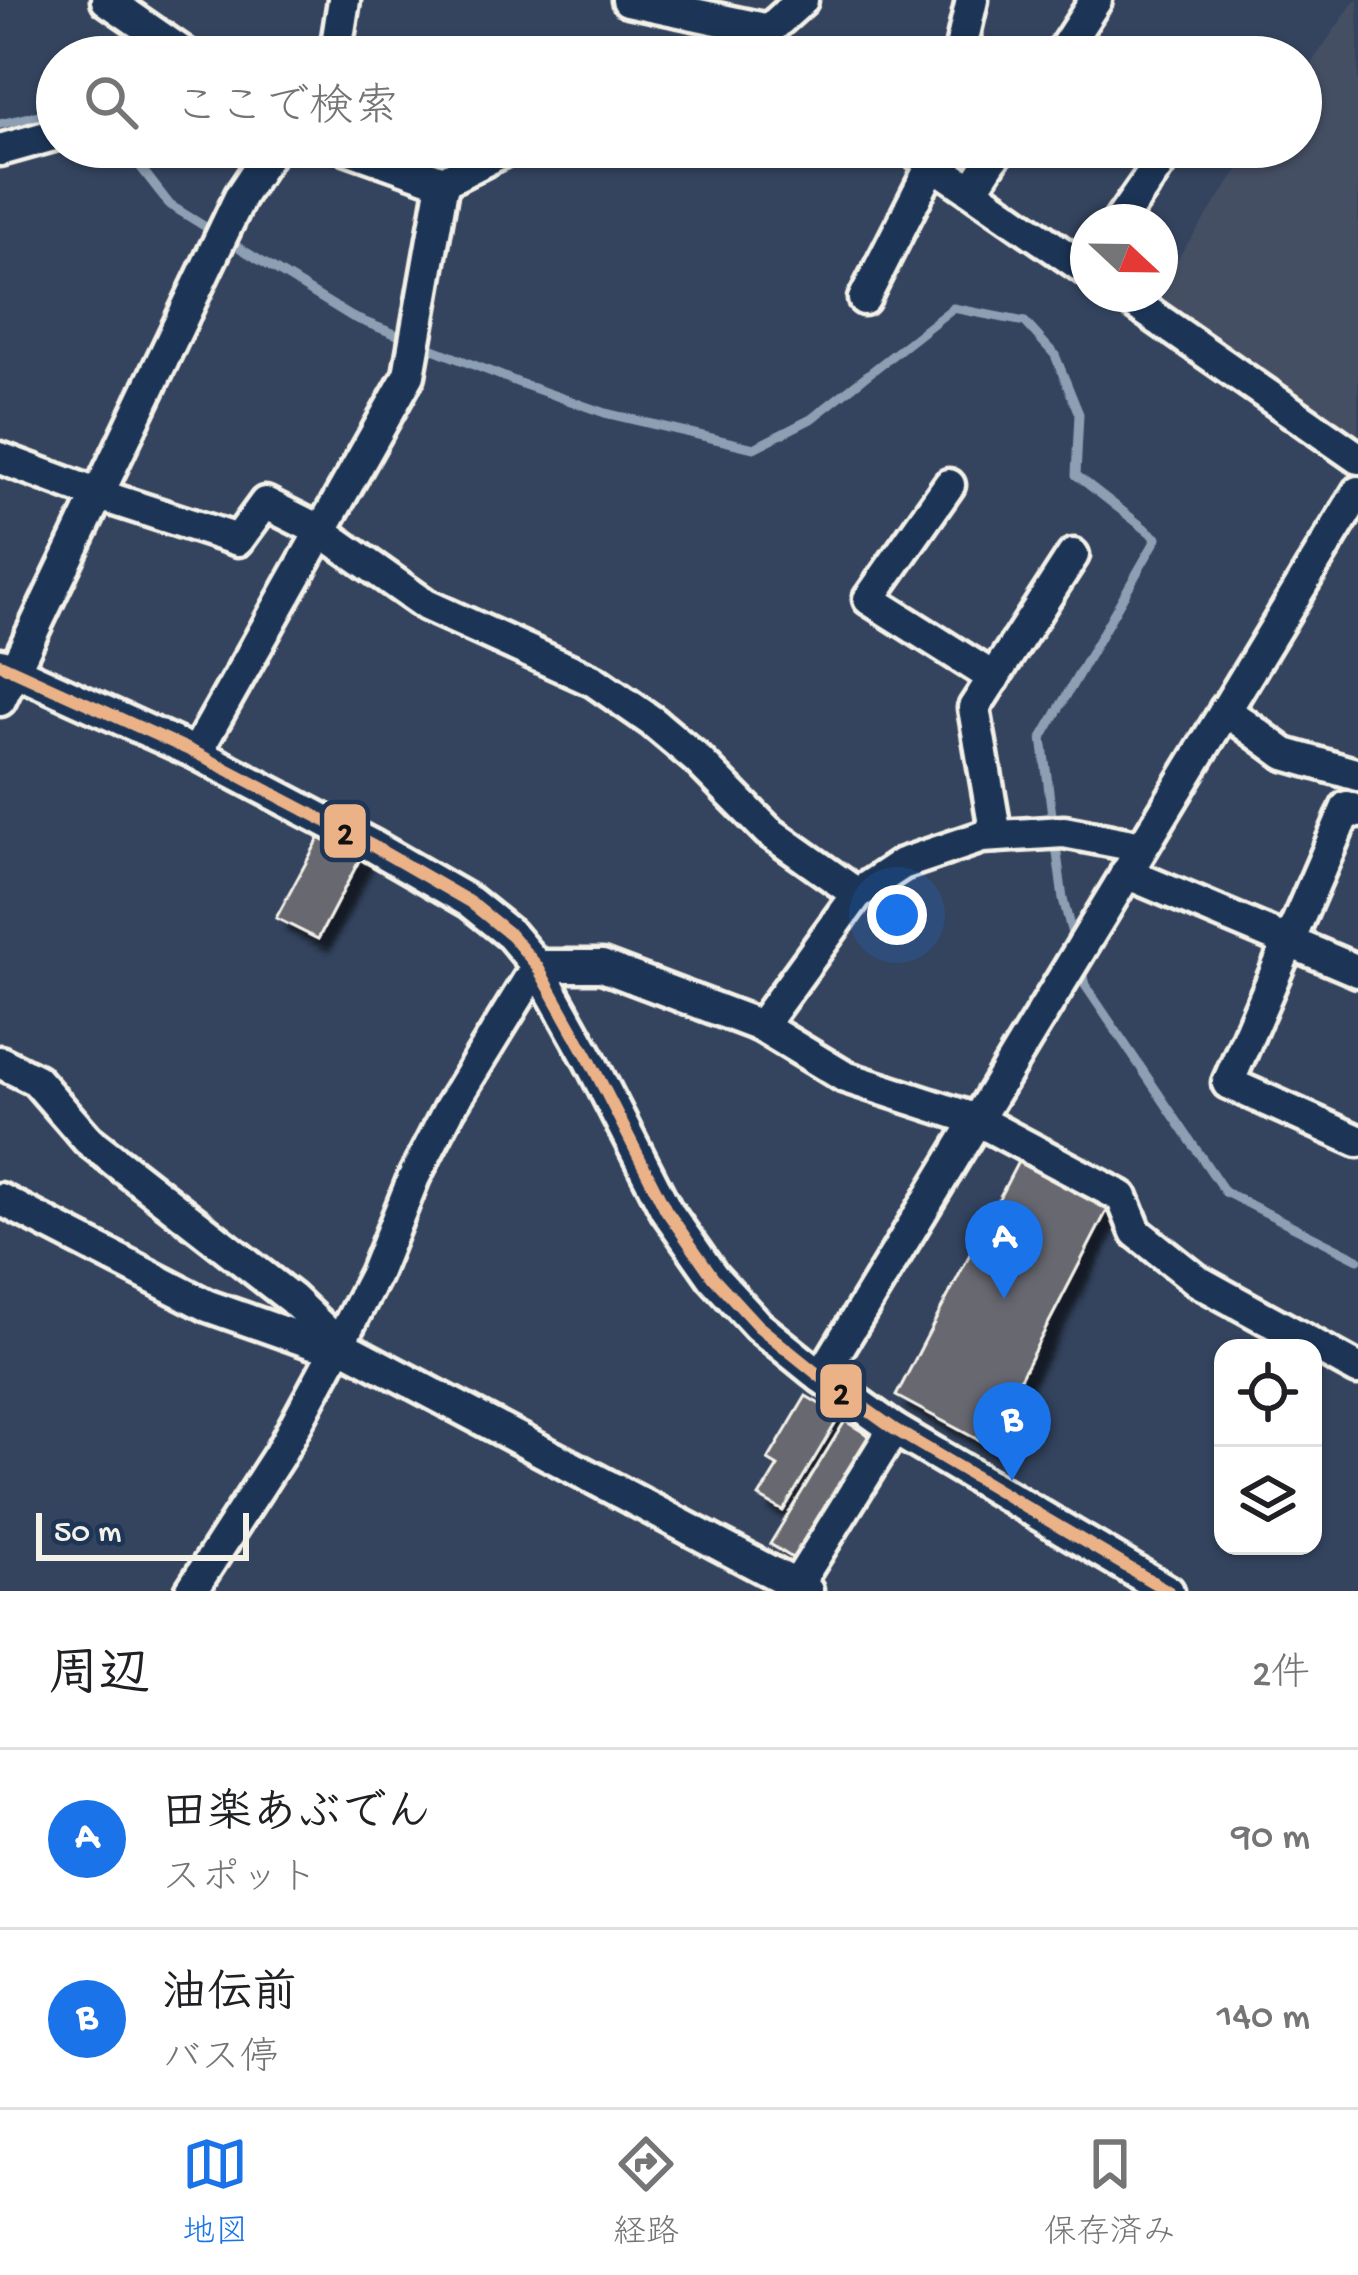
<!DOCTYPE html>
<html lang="ja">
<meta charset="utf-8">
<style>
:root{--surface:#fff;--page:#f2f2f2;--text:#202124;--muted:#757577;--line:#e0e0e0;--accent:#1a73e8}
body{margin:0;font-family:"Gochi Hand","Klee One",sans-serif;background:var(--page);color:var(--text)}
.controls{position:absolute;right:36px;bottom:36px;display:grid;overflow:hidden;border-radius:24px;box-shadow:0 3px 9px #0004}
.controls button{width:108px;height:108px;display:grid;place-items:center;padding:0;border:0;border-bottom:3px solid var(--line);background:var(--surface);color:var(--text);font:60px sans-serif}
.compass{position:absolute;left:1070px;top:204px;width:108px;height:108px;border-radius:50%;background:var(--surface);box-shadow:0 3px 9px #0004;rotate:112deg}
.scale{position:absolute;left:36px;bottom:30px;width:213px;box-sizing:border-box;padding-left:12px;border:6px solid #f4f1e8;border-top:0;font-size:33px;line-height:42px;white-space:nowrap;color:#f4f1e8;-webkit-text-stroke:9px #1d3557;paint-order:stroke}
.you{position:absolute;left:897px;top:915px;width:42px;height:42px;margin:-30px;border:9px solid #fff;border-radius:50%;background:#1a73e8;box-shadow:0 0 0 18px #1a73e833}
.badge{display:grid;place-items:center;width:78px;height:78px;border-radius:50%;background:var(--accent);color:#fff;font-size:39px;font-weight:700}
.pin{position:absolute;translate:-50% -99px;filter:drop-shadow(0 3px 6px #0008)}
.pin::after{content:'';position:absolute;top:63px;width:42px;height:36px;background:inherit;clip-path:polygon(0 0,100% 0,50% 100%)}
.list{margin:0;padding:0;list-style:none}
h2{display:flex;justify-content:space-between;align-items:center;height:156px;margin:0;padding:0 48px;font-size:51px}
h2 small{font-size:39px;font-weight:400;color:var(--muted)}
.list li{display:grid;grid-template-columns:78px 1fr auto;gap:36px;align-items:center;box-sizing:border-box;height:180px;padding:0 48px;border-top:3px solid var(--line)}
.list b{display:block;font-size:45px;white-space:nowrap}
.list p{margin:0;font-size:39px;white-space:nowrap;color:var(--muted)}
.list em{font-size:39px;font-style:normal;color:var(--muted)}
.icon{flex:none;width:66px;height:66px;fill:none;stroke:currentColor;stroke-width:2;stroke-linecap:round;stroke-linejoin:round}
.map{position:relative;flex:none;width:1358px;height:1591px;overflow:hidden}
.search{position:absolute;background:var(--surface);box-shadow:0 3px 9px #0004;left:36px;right:36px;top:36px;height:132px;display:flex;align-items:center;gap:30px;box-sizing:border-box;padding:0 42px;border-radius:66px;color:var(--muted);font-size:45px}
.sheet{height:516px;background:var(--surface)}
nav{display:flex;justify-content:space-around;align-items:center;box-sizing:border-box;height:168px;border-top:3px solid var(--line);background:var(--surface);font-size:33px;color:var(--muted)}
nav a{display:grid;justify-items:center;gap:6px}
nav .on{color:var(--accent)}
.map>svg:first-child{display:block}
.built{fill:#444f64}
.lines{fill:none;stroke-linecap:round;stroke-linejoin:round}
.stream{stroke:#8d9fb3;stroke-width:9}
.building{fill:#686871;stroke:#f4f1e8;stroke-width:3;filter:url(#shadow)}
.minor-casing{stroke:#f4f1e8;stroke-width:39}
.minor{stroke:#1d3557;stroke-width:30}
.bus-1-casing{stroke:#1d3557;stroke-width:21}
.bus-1{stroke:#ebb288;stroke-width:12}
.line-badge{stroke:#1d3557;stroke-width:4.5}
.pale-badge-label{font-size:33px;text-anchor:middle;font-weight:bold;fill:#111}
</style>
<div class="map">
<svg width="1358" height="1591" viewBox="0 0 1358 1591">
<defs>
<filter id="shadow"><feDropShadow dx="11" dy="11" stdDeviation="3" flood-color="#0009"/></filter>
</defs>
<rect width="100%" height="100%" fill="#34445f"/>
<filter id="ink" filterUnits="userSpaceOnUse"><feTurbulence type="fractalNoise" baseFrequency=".00833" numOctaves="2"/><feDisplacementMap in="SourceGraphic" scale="24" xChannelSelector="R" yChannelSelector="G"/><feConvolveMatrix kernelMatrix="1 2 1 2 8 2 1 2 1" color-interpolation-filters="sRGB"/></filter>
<g filter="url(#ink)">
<polygon class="built" points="1355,0 1358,0 1358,438 1150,298 1153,294 1160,294 1160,284 1254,147 1301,147 1301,78"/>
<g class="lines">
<g class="stream">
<polyline points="0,124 57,111"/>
<polyline points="125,147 170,205 352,317 522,384 605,413 754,448 811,419 953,308 1025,322 1055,355 1079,414 1076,475 1157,538 1042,738 1063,899 1074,942"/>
<polyline points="1080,964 1085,985 1225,1192 1358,1259"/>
</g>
</g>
<g class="building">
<polygon points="321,835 362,855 318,939 276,918"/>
<polygon points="1022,1154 1112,1201 986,1444 896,1396"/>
<polygon points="806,1396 840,1416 783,1511 759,1497 778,1466 768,1460"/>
<polygon points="845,1421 873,1438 797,1561 770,1544"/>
</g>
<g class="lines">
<defs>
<g id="minor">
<polyline points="107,0 189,57"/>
<polyline points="628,0 769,30"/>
<polyline points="335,57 344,0"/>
<polyline points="731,57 754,43 802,0"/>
<polyline points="959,57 972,0"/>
<polyline points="1059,57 1096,0"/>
<polyline points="345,147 443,182 511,147"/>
<polyline points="908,147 1088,271"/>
<polyline points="0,150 57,134"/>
<polyline points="972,190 1000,147"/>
<polyline points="1119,222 1171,147"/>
<polyline points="1122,294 1358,458"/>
<polyline points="864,299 933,163 937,147"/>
<polyline points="0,458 99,495 238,540 265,503 321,531 426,605 594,681 653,722 697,759 768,831 857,894"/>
<polyline points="949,485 869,599 994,678"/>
<polyline points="0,664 196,753 371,845 470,902 511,935 537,966 589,1059 666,1210 713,1277 758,1326 821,1377 894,1429 1168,1591"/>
<polyline points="0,700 241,195 273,147"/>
<polyline points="1225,710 1285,754 1358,775"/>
<polyline points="196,753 409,375 443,182"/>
<polyline points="1358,812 1347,807 1228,1083 1358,1141"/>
<polyline points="996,836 974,708 1073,555"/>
<polyline points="1126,873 1358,971"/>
<polyline points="761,1026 857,894 902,864 982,837 1064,832 1142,847"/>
<polyline points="0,1062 36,1080 88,1140 292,1299 339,1344"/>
<polyline points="0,1199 208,1306 313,1343 339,1344"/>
<polyline points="339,1344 375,1274 414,1177 449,1109 537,966 602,966 761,1026 845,1077 977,1120 1122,1197 1136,1232 1198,1281 1358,1369"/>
<polyline points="821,1377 1358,492"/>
<polyline points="191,1591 279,1455 339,1344 807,1591"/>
<polyline points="793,1591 894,1429"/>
</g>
</defs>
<use href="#minor" class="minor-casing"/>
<use href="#minor" class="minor"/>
<defs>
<polyline id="bus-1" points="0,664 196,753 371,845 470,902 511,935 537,966 589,1059 666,1210 713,1277 758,1326 821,1377 894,1429 1168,1591"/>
</defs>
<use href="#bus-1" class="bus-1-casing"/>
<use href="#bus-1" class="bus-1"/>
</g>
</g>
<g class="line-badge">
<rect x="322" y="802" width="46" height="58" rx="12" fill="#ebb288"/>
<rect x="818" y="1362" width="46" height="58" rx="12" fill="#ebb288"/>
</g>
<g class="pale-badge-label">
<text x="345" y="843">2</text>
<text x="841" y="1403">2</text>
</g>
</svg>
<div class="controls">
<button><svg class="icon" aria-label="locate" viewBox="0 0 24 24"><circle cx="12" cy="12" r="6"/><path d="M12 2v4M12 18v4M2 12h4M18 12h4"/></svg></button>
<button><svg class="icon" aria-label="layers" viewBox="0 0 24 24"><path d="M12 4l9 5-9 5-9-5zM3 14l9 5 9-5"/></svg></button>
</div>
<svg class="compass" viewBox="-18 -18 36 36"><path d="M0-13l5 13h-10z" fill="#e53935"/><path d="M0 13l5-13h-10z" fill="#757577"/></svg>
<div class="scale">50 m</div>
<div class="you"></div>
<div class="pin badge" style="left:1004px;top:1299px">A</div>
<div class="pin badge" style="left:1012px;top:1481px">B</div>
<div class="search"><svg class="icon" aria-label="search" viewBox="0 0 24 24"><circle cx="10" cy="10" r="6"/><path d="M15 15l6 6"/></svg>ここで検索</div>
</div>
<section class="sheet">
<h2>周辺<small>2件</small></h2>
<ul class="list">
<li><span class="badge">A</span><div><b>田楽あぶでん</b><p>スポット</p></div><em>90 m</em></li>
<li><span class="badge">B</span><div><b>油伝前</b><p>バス停</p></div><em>140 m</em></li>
</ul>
</section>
<nav>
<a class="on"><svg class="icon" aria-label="map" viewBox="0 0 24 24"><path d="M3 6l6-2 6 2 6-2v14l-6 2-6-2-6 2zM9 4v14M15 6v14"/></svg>地図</a>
<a><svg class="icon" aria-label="directions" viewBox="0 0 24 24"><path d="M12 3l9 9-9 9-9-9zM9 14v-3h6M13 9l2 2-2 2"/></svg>経路</a>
<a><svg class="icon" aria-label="saved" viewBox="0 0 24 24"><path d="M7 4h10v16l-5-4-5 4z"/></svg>保存済み</a>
</nav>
